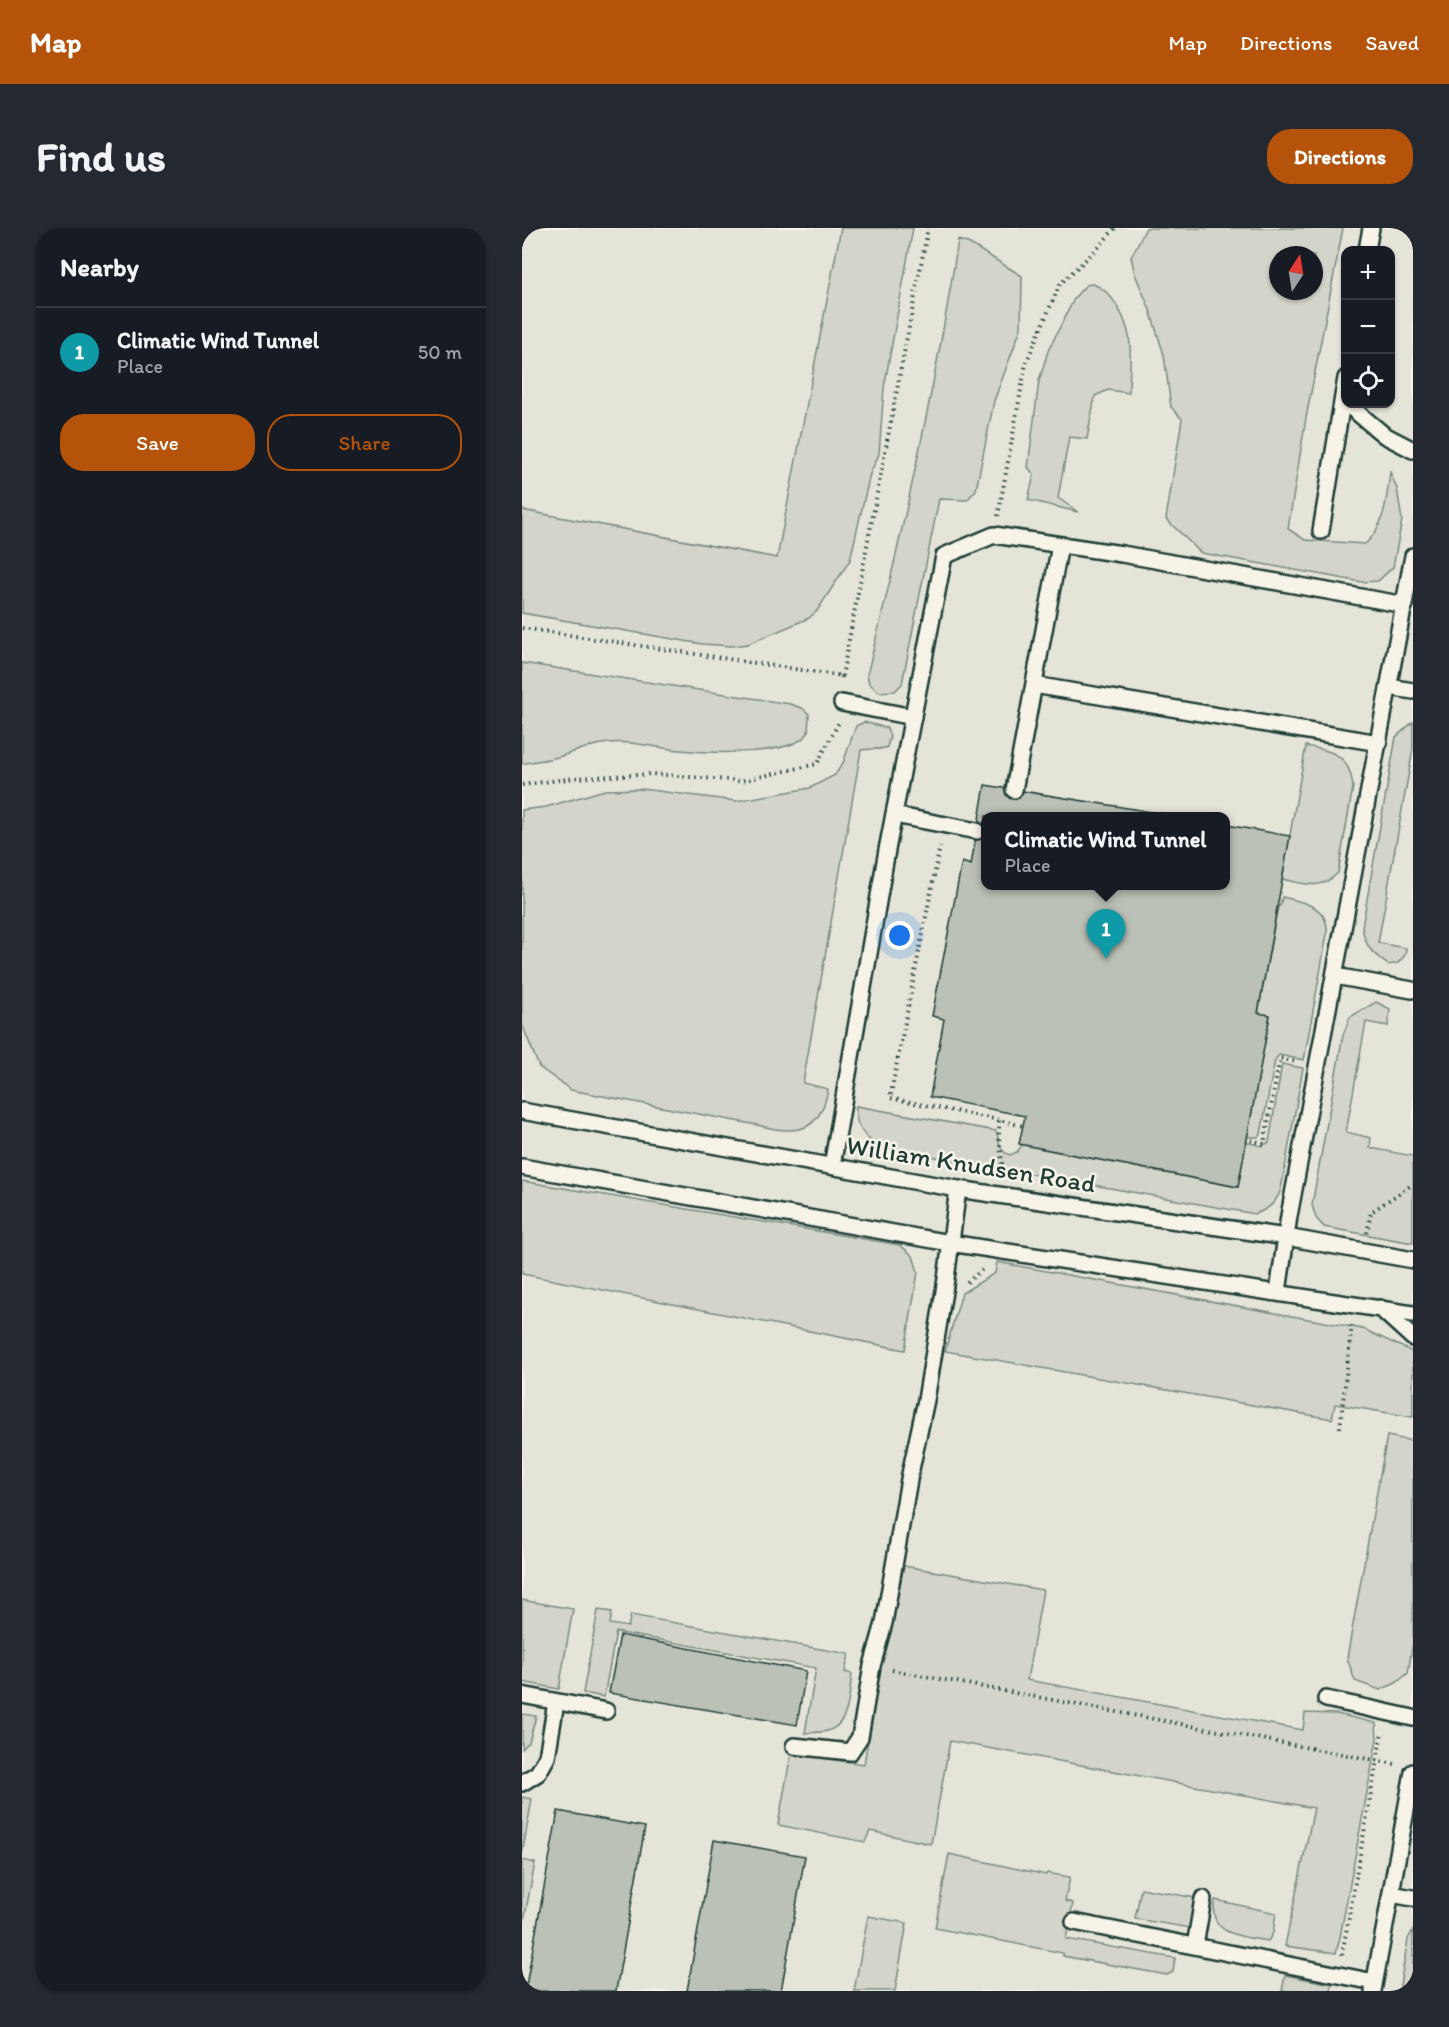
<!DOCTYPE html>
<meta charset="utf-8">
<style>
:root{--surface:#171b24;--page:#242831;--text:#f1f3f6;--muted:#9ea1a6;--line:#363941;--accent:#b45309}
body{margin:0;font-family:Itim,sans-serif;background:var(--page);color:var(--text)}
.controls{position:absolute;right:18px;top:18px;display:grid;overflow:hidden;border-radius:12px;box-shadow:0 2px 4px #0004}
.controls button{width:54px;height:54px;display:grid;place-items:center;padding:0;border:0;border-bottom:2px solid var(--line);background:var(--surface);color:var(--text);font:30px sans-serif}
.compass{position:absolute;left:747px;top:18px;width:54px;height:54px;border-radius:50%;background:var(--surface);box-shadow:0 2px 4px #0004;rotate:12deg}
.you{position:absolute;left:378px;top:708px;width:21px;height:21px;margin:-15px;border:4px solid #fff;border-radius:50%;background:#1a73e8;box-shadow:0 0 0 9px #1a73e833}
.badge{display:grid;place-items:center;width:39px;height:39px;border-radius:50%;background:var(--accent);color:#fff;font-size:20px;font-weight:700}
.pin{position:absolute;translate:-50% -50px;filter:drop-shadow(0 2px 3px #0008)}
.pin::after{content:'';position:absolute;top:32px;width:21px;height:18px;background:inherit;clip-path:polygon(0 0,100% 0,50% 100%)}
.popup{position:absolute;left:459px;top:584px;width:249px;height:78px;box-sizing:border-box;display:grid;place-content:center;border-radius:12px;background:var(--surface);filter:drop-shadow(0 2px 4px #0005);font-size:20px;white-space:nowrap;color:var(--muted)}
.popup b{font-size:22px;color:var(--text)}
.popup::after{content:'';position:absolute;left:50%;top:100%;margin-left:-12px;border:12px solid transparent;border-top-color:var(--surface)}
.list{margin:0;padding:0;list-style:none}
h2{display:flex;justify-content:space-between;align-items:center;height:78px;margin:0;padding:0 24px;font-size:26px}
h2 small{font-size:20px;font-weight:400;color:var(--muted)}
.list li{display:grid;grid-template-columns:39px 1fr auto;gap:18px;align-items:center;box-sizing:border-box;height:90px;padding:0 24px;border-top:2px solid var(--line)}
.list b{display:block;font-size:22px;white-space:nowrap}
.list p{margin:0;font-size:20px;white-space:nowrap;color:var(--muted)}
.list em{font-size:20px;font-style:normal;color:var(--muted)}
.actions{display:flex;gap:12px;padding:18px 24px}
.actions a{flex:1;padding:14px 0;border:2px solid var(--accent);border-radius:24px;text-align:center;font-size:21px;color:var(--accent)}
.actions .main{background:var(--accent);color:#fff}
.icon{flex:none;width:33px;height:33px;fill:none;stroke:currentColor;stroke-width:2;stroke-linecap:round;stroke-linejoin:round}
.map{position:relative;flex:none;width:891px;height:1763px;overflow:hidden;border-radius:24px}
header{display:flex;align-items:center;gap:36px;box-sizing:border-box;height:84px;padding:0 30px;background:var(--accent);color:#fff}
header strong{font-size:28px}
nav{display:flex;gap:33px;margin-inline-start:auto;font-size:21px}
.intro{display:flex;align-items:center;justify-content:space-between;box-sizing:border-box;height:144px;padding:0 36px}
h1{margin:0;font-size:42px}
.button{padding:15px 27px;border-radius:24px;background:var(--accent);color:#fff;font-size:21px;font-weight:700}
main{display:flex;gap:36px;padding:0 36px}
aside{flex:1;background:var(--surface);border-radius:24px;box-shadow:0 2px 4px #0004}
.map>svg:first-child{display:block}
.built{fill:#e5e4d9;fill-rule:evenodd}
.green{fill:#d3d5ca;stroke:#79897f;stroke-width:1.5;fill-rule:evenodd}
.building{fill:#bbc1b6;stroke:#1f3d34;stroke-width:1.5}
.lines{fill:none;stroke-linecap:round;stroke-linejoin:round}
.lane-casing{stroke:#1f3d34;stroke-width:20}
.path{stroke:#1f3d34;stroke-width:4;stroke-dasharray:1.5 4.5;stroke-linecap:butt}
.lane{stroke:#f7f3e8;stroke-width:15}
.labels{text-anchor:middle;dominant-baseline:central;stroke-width:5;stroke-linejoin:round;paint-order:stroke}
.street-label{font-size:26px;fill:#1f3d34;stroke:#f7f3e8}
</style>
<header>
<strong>Map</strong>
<nav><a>Map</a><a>Directions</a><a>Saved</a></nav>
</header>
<div class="intro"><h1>Find us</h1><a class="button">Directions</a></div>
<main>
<aside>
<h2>Nearby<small></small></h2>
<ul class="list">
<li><span class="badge" style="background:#0f9aa8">1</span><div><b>Climatic Wind Tunnel</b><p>Place</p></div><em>50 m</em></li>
</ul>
<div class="actions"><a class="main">Save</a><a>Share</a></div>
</aside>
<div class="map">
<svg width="891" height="1763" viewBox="0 0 891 1763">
<rect width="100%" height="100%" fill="#f7f3e8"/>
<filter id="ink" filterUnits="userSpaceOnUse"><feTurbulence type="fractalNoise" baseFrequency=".0167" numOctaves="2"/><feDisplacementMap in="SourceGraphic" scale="12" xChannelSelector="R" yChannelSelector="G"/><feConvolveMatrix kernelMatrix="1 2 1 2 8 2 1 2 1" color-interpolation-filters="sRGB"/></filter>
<g filter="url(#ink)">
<path class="built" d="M0 0H891V1763H0ZM824 22H868V176H824ZM756 27H792V63H756ZM464 588H704V658H464Z"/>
<g class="green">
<polygon points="319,0 391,0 362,160 357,226 348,246 328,332 295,383 287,390 226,416 209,418 180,416 0,385 0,282 255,330"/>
<path d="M624 0H821L784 190 766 301 783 312 843 316C863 299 865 269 868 244L875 261 880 292 871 339 856 353 840 354 679 325 644 291 660 191 649 179 642 127 628 82 613 46 609 29ZM756 27H792V63H756Z"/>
<path d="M436 12 448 16 500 48 499 100 472 173 454 262 445 272 417 271 380 456 373 463 357 464 347 455 345 447C381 303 414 158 436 12Z"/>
<path d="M570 56C592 62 607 96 608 117 609 133 607 149 607 165L586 162 573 168 565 211 547 209 536 270 556 284 506 272 512 247 506 239 517 153 526 123 553 69 564 57Z"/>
<path d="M0 435 268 476 280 480 287 486 286 505C271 529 184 525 158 522 131 520 107 511 80 516 65 518 51 525 36 529 25 532 12 533 0 536Z"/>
<path d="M342 494 365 500 368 509 365 519C357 523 347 520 339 522L281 855 306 861C298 908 271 906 235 897L49 862 17 839 0 796V582L24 579 83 562 120 561 214 573 288 560 313 547 321 535 334 498Z"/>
<path d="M891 494V521L856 715 884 720 883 727 876 735 866 737C849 724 844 720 840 699L874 509Z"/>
<path d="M784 518C812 524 827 526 831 559L816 645C798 663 782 656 760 651Z"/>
<path d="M760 669C782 674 807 678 805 706L782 832 757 827 753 832 739 906 736 909H725L748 787 736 785 756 678H758Z"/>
<polygon points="854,774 868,781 866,798 844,794 824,904 849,910 848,920 891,928 891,1015 802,999 794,990 790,977 821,807 828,789"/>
<path d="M760 836 781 840 759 961C754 975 747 981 733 986L358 919C342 910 332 898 334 878L474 903C478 913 476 923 488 927L495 924 500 917 716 959 724 914 740 918 747 914Z"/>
<polygon points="0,953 378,1017 391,1028 396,1044 383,1122 0,1046"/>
<polygon points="475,1034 841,1101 889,1123 891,1126 891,1189 813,1176 810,1191 423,1123 440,1065 473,1045"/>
<polygon points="865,1208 891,1213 891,1414 886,1445 874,1455 858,1462 833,1453 825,1430"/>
<polygon points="382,1338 521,1362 505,1452 781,1502 783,1485 815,1486 854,1495 855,1511 818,1709 814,1725 763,1718 792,1580 428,1513 409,1616 348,1603 343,1614 256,1597 269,1526 342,1536 362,1414 366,1409"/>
<polygon points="0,1372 51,1381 37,1461 0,1454"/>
<path d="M76 1382 90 1384 88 1396 106 1399 109 1387 327 1426 323 1444 330 1446C327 1464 328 1495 308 1502 301 1505 291 1504 283 1505L294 1440 94 1404 82 1469 61 1465Z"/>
<polygon points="0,1486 14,1488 7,1514 0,1521"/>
<polygon points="0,1569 10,1571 0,1627"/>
<polygon points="427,1626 524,1647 525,1645 548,1649 543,1673 551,1675 544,1711 653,1730 651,1744 645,1747 541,1728 541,1725 413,1700"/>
<polygon points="0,1632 13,1635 0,1703"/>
<polygon points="619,1660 674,1670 669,1700 613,1691"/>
<path d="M693 1672 754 1685 751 1705 746 1713C721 1709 684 1707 693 1672Z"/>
<polygon points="346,1688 385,1695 373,1763 332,1763"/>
<polygon points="891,1702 891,1763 877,1763 886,1711"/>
<polygon points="763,1747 810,1756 809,1763 760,1763"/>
</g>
<g class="building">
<polygon points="463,557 655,588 464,588 464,658 704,658 704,597 768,608 736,785 748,787 716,959 497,916 503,888 408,869 422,791 410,788 440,634 449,637"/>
<polygon points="98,1407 284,1443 275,1497 87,1465"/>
<polygon points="36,1583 123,1599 94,1763 3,1763"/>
<polygon points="192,1612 283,1628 259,1763 165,1763"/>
</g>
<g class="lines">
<defs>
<g id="lane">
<polyline points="845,22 849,0"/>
<polyline points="825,176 862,207 891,222"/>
<polyline points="799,303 824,150"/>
<polyline points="512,457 857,515"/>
<polyline points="867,459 891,463"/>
<polyline points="320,475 391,489"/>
<polyline points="492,562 538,317"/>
<polyline points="372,587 455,603"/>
<polyline points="813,748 890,762"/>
<polyline points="0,883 436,961 764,1009 891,1032"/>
<polyline points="310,938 365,622 422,328 472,307 600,326 883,377"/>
<polyline points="0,939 428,1015 891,1086"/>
<polyline points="756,1064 767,988 891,328"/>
<polyline points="858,1080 891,1110"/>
<polyline points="0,1467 84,1483"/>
<polyline points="804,1471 891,1490"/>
<polyline points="272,1518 328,1524 338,1509 350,1438 362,1395 388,1246 404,1172 424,1051 436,961"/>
<polyline points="0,1555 16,1545 25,1529 34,1474"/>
<polyline points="869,1666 891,1670"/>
<polyline points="552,1694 852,1754"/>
<polyline points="673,1718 681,1671"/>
<polyline points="851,1763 891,1544"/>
</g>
</defs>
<use href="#lane" class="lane-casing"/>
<g class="path">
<polyline points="476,288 504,135 538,56 576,20 593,0"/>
<polyline points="0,400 320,448 320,454"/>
<polyline points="320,448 406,0"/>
<polyline points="0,557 52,550 130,546 219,553 295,536 317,494"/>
<polyline points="418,618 368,870 477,892"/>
<polyline points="729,912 742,916 758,830 775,834"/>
<polyline points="481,942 477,909 477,892 501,898"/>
<polyline points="845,1005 849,984 891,956"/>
<polyline points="445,1054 460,1042"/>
<polyline points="818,1200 830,1096"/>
<polyline points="370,1442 873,1536"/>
<polyline points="820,1727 860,1504"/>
</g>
<use href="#lane" class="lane"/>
</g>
</g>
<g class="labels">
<g class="street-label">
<text transform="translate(449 936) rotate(9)">William Knudsen Road</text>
</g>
</g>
</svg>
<div class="controls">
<button>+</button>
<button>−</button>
<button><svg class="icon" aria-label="locate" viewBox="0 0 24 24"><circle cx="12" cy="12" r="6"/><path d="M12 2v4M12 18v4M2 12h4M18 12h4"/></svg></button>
</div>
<svg class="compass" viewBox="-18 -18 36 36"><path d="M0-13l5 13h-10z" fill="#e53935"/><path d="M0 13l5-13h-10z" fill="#9ea1a6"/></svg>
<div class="you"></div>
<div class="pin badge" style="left:584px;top:731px;background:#0f9aa8">1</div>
<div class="popup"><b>Climatic Wind Tunnel</b>Place</div>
</div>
</main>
